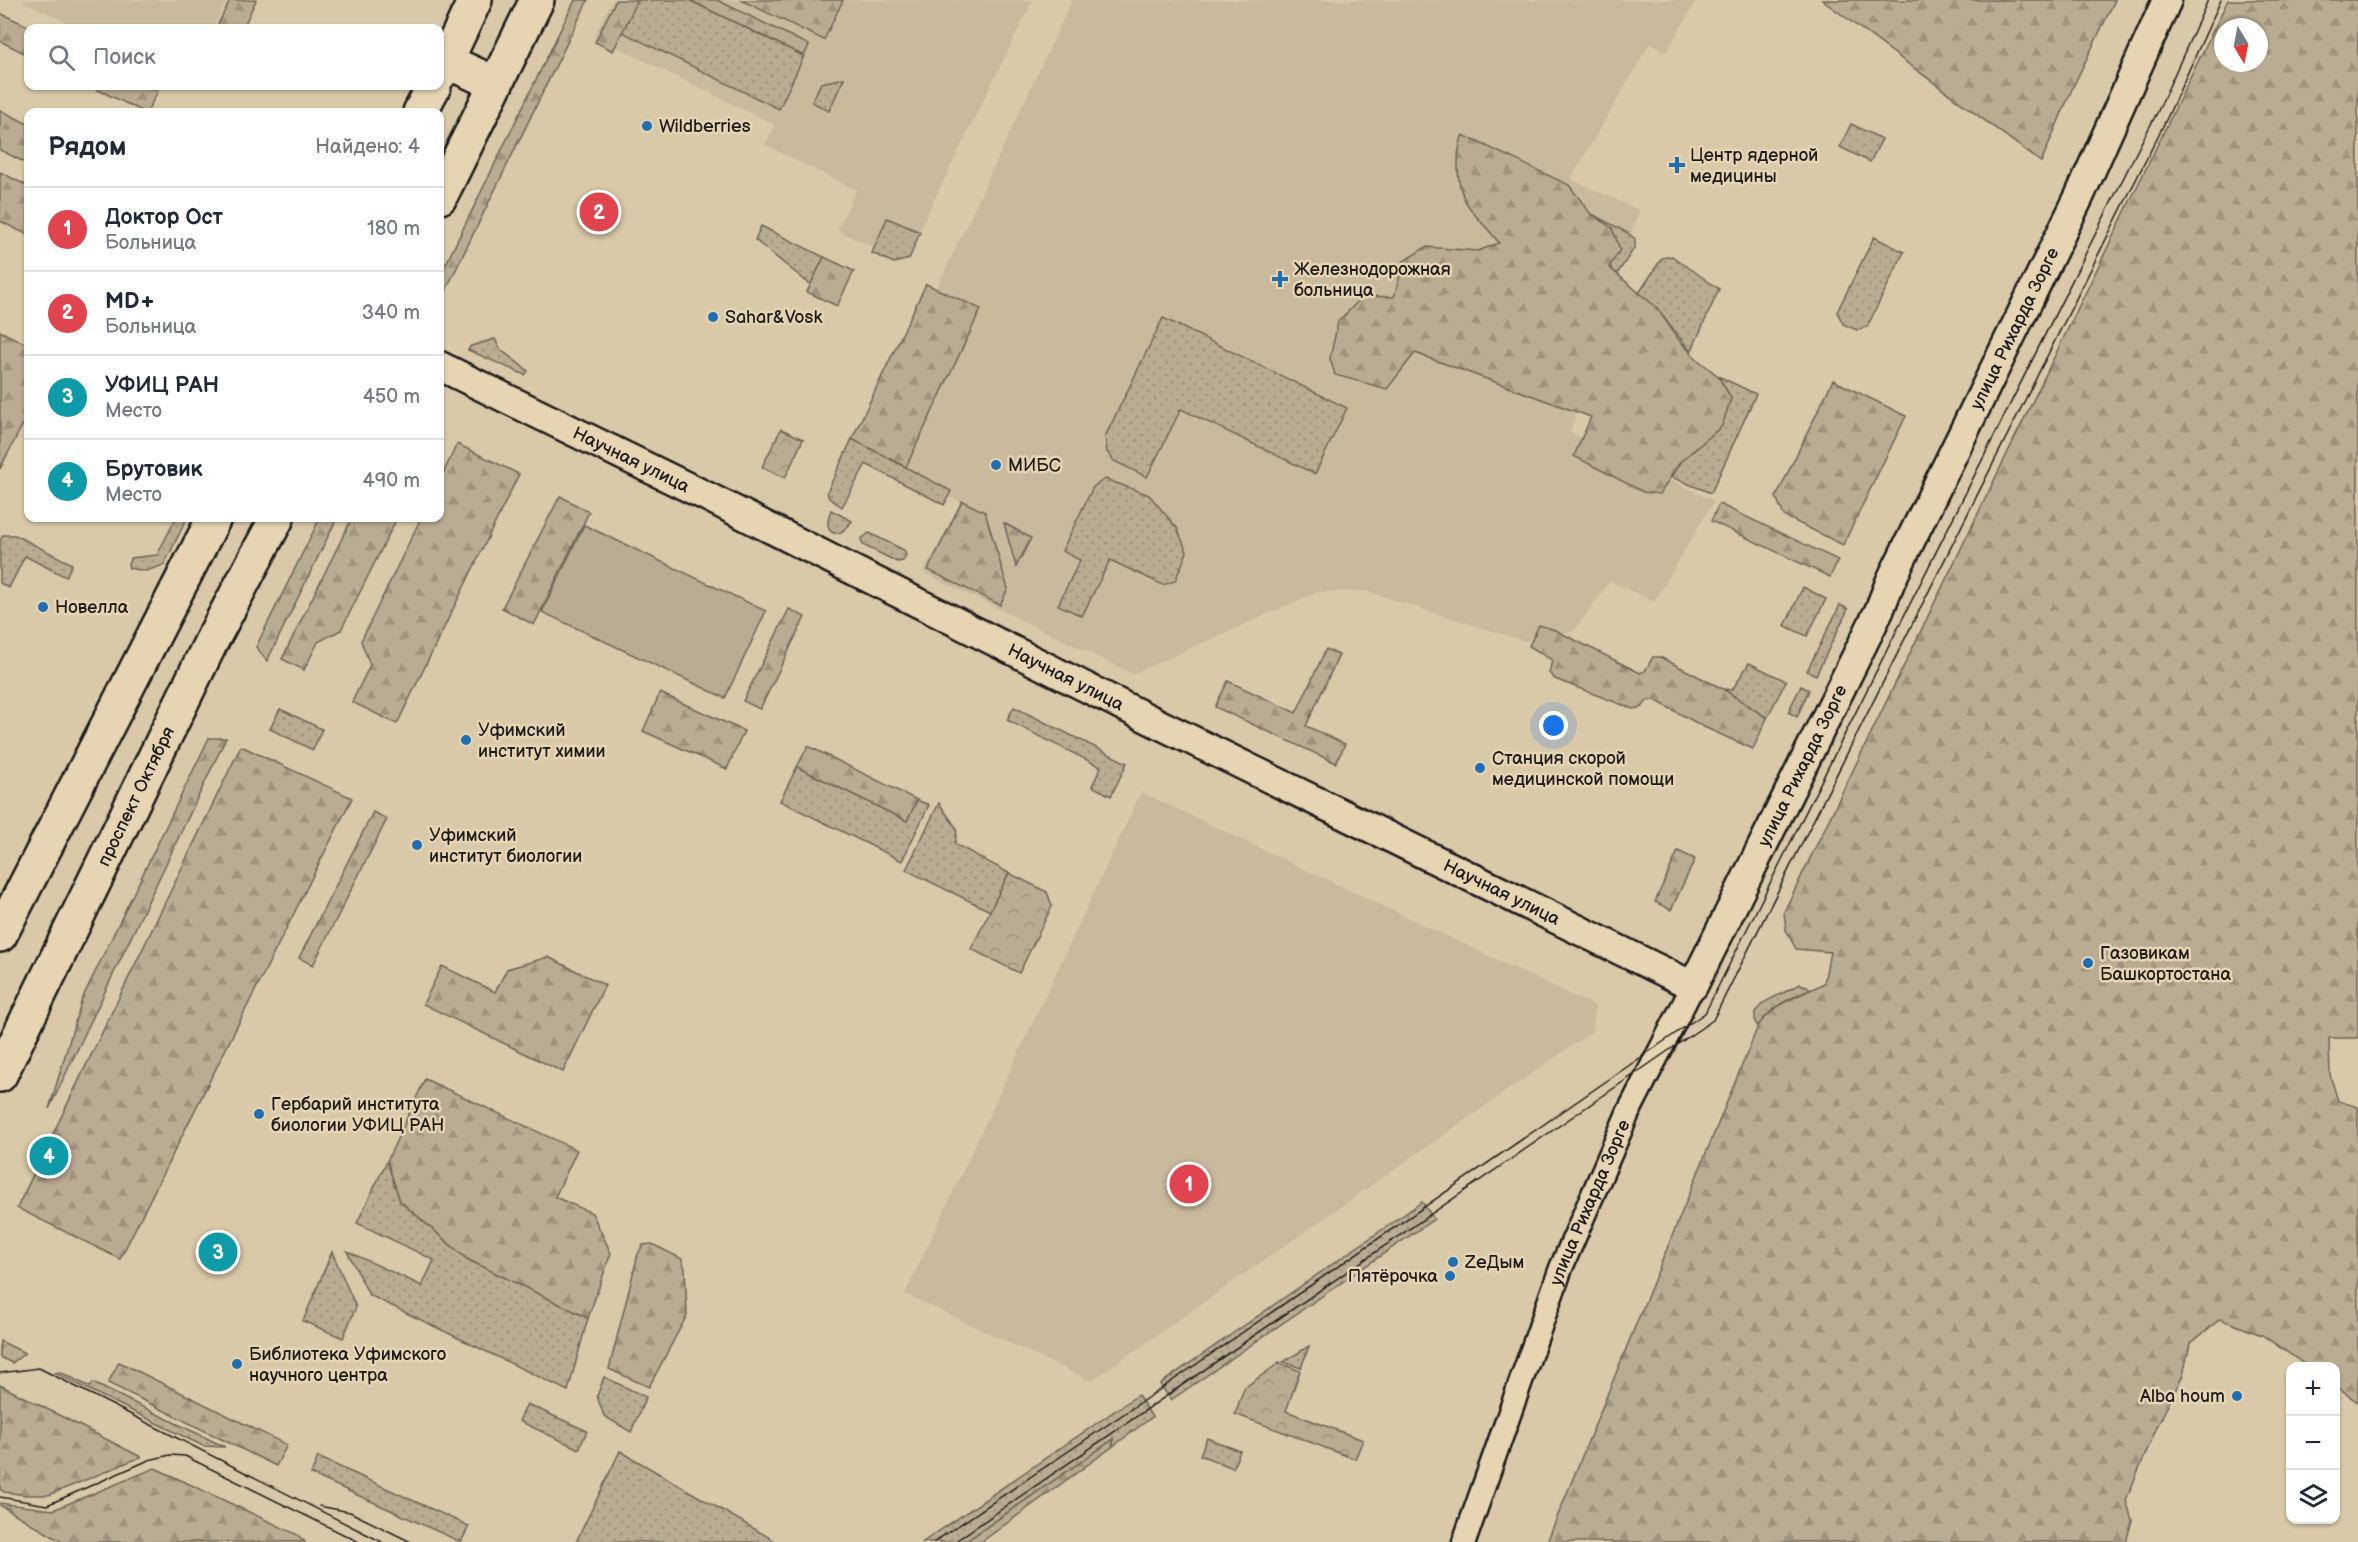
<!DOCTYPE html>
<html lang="ru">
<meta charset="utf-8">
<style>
:root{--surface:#fff;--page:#f2f2f3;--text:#1f2937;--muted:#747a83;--line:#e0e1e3;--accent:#7c3aed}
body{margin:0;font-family:"Balsamiq Sans",sans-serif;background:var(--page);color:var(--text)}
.controls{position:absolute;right:18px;bottom:18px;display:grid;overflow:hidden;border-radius:12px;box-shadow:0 2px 4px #0004}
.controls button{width:54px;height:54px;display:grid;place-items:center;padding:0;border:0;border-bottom:2px solid var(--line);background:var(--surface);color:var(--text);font:30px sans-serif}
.compass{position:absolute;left:2214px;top:18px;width:54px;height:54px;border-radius:50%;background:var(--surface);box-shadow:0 2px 4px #0004;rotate:170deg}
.you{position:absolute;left:1554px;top:726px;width:21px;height:21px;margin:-15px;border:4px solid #fff;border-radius:50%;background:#1a73e8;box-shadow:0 0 0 9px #1a73e833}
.badge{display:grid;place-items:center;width:39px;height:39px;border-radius:50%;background:var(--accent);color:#fff;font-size:20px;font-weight:700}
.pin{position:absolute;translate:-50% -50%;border:3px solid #fff;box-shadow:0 2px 6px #0006}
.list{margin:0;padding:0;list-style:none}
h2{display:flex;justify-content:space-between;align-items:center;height:78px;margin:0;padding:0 24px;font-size:26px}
h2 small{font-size:20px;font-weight:400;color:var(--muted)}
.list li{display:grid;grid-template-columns:39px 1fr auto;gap:18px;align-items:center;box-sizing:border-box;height:84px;padding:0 24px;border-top:2px solid var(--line)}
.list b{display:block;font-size:22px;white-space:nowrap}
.list p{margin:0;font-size:20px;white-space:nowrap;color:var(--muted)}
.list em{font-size:20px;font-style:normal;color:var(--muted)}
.icon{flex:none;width:33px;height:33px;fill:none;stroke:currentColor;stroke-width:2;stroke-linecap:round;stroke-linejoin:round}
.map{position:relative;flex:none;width:2358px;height:1542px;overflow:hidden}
.search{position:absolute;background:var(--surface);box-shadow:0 2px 4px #0004;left:24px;top:24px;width:420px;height:66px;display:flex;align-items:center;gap:15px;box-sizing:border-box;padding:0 21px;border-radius:12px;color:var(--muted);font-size:22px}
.panel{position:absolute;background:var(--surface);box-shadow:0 2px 4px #0004;left:24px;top:108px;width:420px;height:414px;border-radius:12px}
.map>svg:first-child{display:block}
.built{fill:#caba9d}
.grass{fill:url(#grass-dots);stroke:#6b6457;stroke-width:1.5}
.forest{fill:url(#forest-firs);stroke:#6b6457;stroke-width:1.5;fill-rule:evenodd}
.park{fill:url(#park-crowns);stroke:#6b6457;stroke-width:1.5}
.pitch{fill:#baac92;stroke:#6b6457;stroke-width:1.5}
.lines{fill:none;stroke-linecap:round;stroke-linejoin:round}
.minor-casing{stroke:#1c1c1c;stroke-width:27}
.tertiary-casing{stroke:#1c1c1c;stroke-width:33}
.primary-casing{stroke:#1c1c1c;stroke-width:38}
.minor{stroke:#e6d4b2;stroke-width:22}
.tertiary{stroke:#e6d4b2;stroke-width:28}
.primary{stroke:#e6d4b2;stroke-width:33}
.tram{stroke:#1c1c1c;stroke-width:1.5}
.poi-dot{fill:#1f6fb2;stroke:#e6d4b2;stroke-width:2}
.labels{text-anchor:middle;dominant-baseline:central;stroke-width:5;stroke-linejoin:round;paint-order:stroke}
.poi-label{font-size:18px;fill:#1c1c1c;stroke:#e6d4b2;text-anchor:start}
.street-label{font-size:18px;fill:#1c1c1c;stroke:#e6d4b2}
</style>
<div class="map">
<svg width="2358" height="1542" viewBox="0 0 2358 1542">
<defs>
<pattern id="grass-dots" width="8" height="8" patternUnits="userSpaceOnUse" patternTransform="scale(1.5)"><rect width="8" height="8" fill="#baac92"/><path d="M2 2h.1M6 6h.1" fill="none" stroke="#9f937d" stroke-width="1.8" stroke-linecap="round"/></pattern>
<pattern id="forest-firs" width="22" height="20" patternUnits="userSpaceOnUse" patternTransform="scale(1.5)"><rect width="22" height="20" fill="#baac92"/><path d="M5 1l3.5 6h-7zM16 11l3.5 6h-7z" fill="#9f937d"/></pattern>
<pattern id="park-crowns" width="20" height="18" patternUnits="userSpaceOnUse" patternTransform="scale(1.5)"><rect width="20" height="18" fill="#baac92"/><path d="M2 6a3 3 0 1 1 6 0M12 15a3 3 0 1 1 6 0" fill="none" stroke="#9f937d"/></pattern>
</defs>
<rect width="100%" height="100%" fill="#dac9a9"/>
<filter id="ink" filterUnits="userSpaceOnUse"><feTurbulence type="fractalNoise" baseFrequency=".0167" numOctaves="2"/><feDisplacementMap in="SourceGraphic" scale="12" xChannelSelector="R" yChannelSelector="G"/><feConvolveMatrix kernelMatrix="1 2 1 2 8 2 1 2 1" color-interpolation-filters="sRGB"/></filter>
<g filter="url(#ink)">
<g class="built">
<polygon points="21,0 227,0 213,28 77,28"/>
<polygon points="612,0 1033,0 907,255 897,259 837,230 856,190 765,145 775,125 594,36"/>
<polygon points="1072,0 1697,0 1666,53 1650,43 1571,179 1639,210 1570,432 1714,501 1654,602 1610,581 1574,631 1524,641 1365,591 1317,592 1133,674 922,572 964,504 860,452"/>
<polygon points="1141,792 1595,1006 1593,1031 1091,1381 905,1294"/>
</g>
<g class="grass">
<polygon points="638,0 689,0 804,56 779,109 622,32"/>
<polygon points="844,78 829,111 812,102 821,83"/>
<polygon points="1851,124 1882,139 1870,162 1840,147"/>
<polygon points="1590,213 1628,233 1635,239 1635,247 1617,274 1609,267"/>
<polygon points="887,218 920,232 909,259 894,263 872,253"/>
<polygon points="761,226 824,257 811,285 755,240"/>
<polygon points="1874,237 1904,252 1867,327 1857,330 1843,324 1837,312"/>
<polygon points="1672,256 1719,289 1691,352 1657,308 1639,293 1662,258"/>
<polygon points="1163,318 1347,408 1315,474 1181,409 1147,477 1114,461 1107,452 1105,437"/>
<polygon points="495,339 500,349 528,371 525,375 468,350 471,346"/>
<polygon points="1718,376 1756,394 1711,493 1671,477 1680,462 1697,448 1731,398"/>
<polygon points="852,439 951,491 944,505 866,464 842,507 829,498 827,492"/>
<polygon points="1105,479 1149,495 1177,528 1187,552 1175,581 1163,585 1110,560 1082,616 1058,605 1080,560 1062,551 1093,487"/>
<path d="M831 510 852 521C837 543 821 533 831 510Z"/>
<polygon points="176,518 187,518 164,565 146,571 129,568 128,564 131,558 157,555"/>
<polygon points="869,533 904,550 906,555 903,561 897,562 863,545 861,539"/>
<polygon points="3,535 15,535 72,564 66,577 25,556 9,588 0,583 0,541"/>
<polygon points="1803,587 1826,599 1807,636 1785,626"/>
<polygon points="1840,605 1848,609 1816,675 1807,671"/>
<polygon points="1749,663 1786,681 1767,718 1723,689 1732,690"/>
<polygon points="1801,686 1809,690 1797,717 1788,712"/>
<polygon points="1014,707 1127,763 1111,796 1092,786 1101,767 1007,720"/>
<polygon points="280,709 322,729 313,750 270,729"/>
<polygon points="797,767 907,821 917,800 929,805 902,861 780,801"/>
<polygon points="939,803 957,829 955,844 1009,873 990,911 906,870"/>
<path d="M1800 984 1807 986 1810 990C1789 998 1771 1007 1758 1026L1755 1022V1012L1763 1003Z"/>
<polygon points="387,1161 400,1201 467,1259 588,1318 568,1391 369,1295 347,1251 422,1286 434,1260 357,1223"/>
<polygon points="1422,1202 1434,1219 1171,1400 1160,1384"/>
<polygon points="332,1252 356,1307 343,1338 303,1321"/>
<polygon points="0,1341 25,1353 12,1363 0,1357"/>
<polygon points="1309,1346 1301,1368 1283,1362"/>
<polygon points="60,1372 90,1387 93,1383 225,1447 203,1446 55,1373"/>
<polygon points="604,1377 646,1397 631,1432 604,1416 597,1396"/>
<polygon points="1138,1395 1152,1417 1112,1447 1114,1439 965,1542 923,1542"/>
<polygon points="527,1404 587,1431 579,1449 519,1421"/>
<polygon points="1207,1438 1240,1451 1233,1468 1200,1455"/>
<polygon points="620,1451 777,1542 576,1542"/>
<polygon points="318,1457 469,1526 461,1542 311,1474"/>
</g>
<g class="forest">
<polygon points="230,0 256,0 243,28 216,28"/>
<polygon points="575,0 588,0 440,302 440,276"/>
<polygon points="616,0 638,0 613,51 595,42"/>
<polygon points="689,0 717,0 809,45 804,56"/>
<polygon points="741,0 843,0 824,40"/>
<polygon points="1822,0 2115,0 2073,87 2041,162"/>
<path d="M2228 0H2358V1038H2329L2330 1075 2338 1101 2358 1107V1402L2336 1387V1366H2307L2262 1335 2220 1319 2190 1344 2183 1375 2157 1427 2126 1500 2132 1520 2126 1542H1547L1758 1026C1776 1001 1799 997 1824 983L1830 952 1796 949 1786 930 1784 912ZM2223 27H2259V63H2223Z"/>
<polygon points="0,13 32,28 28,28 28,55 0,41"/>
<polygon points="90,86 146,86 158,91 147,112 144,112"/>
<polygon points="0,110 28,124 28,164 0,150"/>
<path d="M1463 135 1569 185 1590 213 1612 228 1620 250 1609 267 1657 308 1679 340 1697 359 1718 376 1731 398 1722 426 1680 462 1660 494 1643 492 1574 456 1591 417 1415 353 1387 389 1335 375 1330 358 1338 322 1363 296 1394 297 1404 261 1426 247 1478 251 1499 243C1478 215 1458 207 1458 167 1458 155 1458 147 1463 135Z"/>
<polygon points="0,172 28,186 28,235 0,221"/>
<polygon points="824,257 854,271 837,306 807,292"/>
<polygon points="926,284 981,309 906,467 852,439"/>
<polygon points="0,331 28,345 28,414 0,469"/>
<polygon points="1833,380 1906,416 1843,545 1784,516 1776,497"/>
<polygon points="457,444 519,474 397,724 352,702 370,665 361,641 421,518 440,518 440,480"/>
<polygon points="560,496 589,512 534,625 502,608"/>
<polygon points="962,501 985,512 1008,589 1000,605 928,570"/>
<polygon points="1719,504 1838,560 1830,577 1711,521"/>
<polygon points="320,518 337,518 267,661 256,647"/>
<polygon points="352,518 397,518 341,630 318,642 304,670 282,659"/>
<polygon points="1004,523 1031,538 1016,567"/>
<polygon points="789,609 805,617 760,709 743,701"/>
<polygon points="1539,625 1555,630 1640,673 1645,671 1653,657 1660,657 1723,689 1767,718 1753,749 1704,727 1655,700 1648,700 1642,707 1633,709 1555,679 1549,673 1552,660 1529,646"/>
<polygon points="1326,649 1339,655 1306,726 1345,744 1336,763 1215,707 1228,681 1296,713"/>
<polygon points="660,693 744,731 727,769 643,731"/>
<polygon points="209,738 226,738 49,1109 82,999"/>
<polygon points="241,746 352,798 120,1259 17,1208"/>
<polygon points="808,746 917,800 907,821 797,767"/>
<polygon points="373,812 387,819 313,965 299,958"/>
<polygon points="1678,851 1695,859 1671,910 1655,902"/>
<polygon points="548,957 605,985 563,1072 423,1004 442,966 495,992 507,969"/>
<polygon points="425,1079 577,1150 555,1197 592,1213 611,1253 588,1318 467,1259 400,1201 387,1161"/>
<polygon points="652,1244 682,1259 685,1269 687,1315 649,1387 609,1369 638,1254 643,1245"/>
<polygon points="119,1362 287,1445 276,1466 108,1383"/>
<polygon points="0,1385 141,1457 49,1495 26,1495 4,1492 0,1489"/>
<polygon points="1114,1439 1112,1447 981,1542 965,1542"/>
<polygon points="155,1468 298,1535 305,1542 62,1542 0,1505 0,1503 53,1510"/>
</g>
<g class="park">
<polygon points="781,429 803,439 785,478 762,467"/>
<polygon points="1009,873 1047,892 1052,906 1019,973 971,949"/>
<polygon points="1279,1363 1300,1371 1286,1411 1363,1440 1355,1459 1235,1414 1244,1388"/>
</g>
<polygon class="pitch" points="584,525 766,611 725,698 542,612"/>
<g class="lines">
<defs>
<g id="minor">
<path id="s1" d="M1464 1542 1561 1268 1628 1113 1693 986"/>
</g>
<g id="tertiary">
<path id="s2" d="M440 366 708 497 1159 724 1693 986 1879 611 1891 580 2079 197 2167 0"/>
</g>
<g id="primary">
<polyline points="446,61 494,83"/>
<polyline points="440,74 475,0"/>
<polyline points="420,112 434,86"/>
<polyline points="440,197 537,0"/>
<polyline points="0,935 214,518"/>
<path id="s3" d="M0 1075 211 642 277 518"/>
</g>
</defs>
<use href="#minor" class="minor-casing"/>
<use href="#tertiary" class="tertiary-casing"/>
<use href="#primary" class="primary-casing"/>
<use href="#minor" class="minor"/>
<use href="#tertiary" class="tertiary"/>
<use href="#primary" class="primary"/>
<g class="tram">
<polyline points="0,1373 39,1368 382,1542"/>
<polyline points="0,1497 47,1505 149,1460 170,1455 185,1456 359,1542"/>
<polyline points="319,1506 350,1512 411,1542"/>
<polyline points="934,1542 1162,1388 1705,1013 2142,141 2157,113 2208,0"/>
<polyline points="954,1542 1713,1020 2167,118 2221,0"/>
</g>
</g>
</g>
<g class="poi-dot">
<circle cx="647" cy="126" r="6"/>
<path d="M1674 156h6v6h6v6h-6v6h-6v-6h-6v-6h6z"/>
<path d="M1277 270h6v6h6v6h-6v6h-6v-6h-6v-6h6z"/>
<circle cx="713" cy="317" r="6"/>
<circle cx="996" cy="465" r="6"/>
<circle cx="43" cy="607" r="6"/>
<circle cx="466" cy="740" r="6"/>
<circle cx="1480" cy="768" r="6"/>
<circle cx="417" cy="845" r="6"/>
<circle cx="2088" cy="963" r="6"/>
<circle cx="259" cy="1114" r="6"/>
<circle cx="1453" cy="1262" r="6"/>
<circle cx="1450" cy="1276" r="6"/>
<circle cx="237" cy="1364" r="6"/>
<circle cx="2237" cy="1396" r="6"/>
</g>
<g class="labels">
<g class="poi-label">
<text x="659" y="126">Wildberries</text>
<text x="1690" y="155">Центр ядерной<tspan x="1690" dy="21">медицины</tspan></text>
<text x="1294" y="269">Железнодорожная<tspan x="1294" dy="21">больница</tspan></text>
<text x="725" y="317">Sahar&amp;Vosk</text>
<text x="1008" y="465">МИБС</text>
<text x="55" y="607">Новелла</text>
<text x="478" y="730">Уфимский<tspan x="478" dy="21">институт химии</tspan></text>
<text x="1492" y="758">Станция скорой<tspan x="1492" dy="21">медицинской помощи</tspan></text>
<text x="429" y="835">Уфимский<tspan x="429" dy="21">институт биологии</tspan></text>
<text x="2100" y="953">Газовикам<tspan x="2100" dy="21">Башкортостана</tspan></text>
<text x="271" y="1104">Гербарий института<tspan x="271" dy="21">биологии УФИЦ РАН</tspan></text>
<text x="1465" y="1262">ZeДым</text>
<text x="1438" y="1276" text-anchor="end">Пятёрочка</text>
<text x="249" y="1354">Библиотека Уфимского<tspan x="249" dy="21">научного центра</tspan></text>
<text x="2225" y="1396" text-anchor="end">Alba houm</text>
</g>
<g class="street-label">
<text stroke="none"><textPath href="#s2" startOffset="2130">улица Рихарда Зорге</textPath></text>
<text stroke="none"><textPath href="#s2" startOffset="213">Научная улица</textPath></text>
<text stroke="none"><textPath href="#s2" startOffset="699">Научная улица</textPath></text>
<text stroke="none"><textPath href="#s2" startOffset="1644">улица Рихарда Зорге</textPath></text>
<text stroke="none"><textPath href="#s3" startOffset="310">проспект Октября</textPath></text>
<text stroke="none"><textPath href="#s2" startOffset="1185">Научная улица</textPath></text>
<text stroke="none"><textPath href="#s1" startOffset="362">улица Рихарда Зорге</textPath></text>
</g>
</g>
</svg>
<div class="controls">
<button>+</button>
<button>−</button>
<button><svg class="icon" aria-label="layers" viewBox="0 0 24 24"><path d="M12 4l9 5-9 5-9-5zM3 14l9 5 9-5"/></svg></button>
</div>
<svg class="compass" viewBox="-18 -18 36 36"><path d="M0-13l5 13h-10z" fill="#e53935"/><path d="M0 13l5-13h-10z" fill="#747a83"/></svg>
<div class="you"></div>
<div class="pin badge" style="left:1189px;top:1184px;background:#e0444e">1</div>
<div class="pin badge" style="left:599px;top:212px;background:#e0444e">2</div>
<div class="pin badge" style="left:218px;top:1252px;background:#0f9aa8">3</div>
<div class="pin badge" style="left:49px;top:1156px;background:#0f9aa8">4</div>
<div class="search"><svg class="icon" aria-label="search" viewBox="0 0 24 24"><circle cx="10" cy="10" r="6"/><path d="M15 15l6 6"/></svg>Поиск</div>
<section class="panel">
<h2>Рядом<small>Найдено: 4</small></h2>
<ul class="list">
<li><span class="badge" style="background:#e0444e">1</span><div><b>Доктор Ост</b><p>Больница</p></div><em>180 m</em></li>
<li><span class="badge" style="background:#e0444e">2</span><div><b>MD+</b><p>Больница</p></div><em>340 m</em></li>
<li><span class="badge" style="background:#0f9aa8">3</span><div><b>УФИЦ РАН</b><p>Место</p></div><em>450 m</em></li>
<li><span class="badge" style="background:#0f9aa8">4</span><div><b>Брутовик</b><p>Место</p></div><em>490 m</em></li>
</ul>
</section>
</div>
